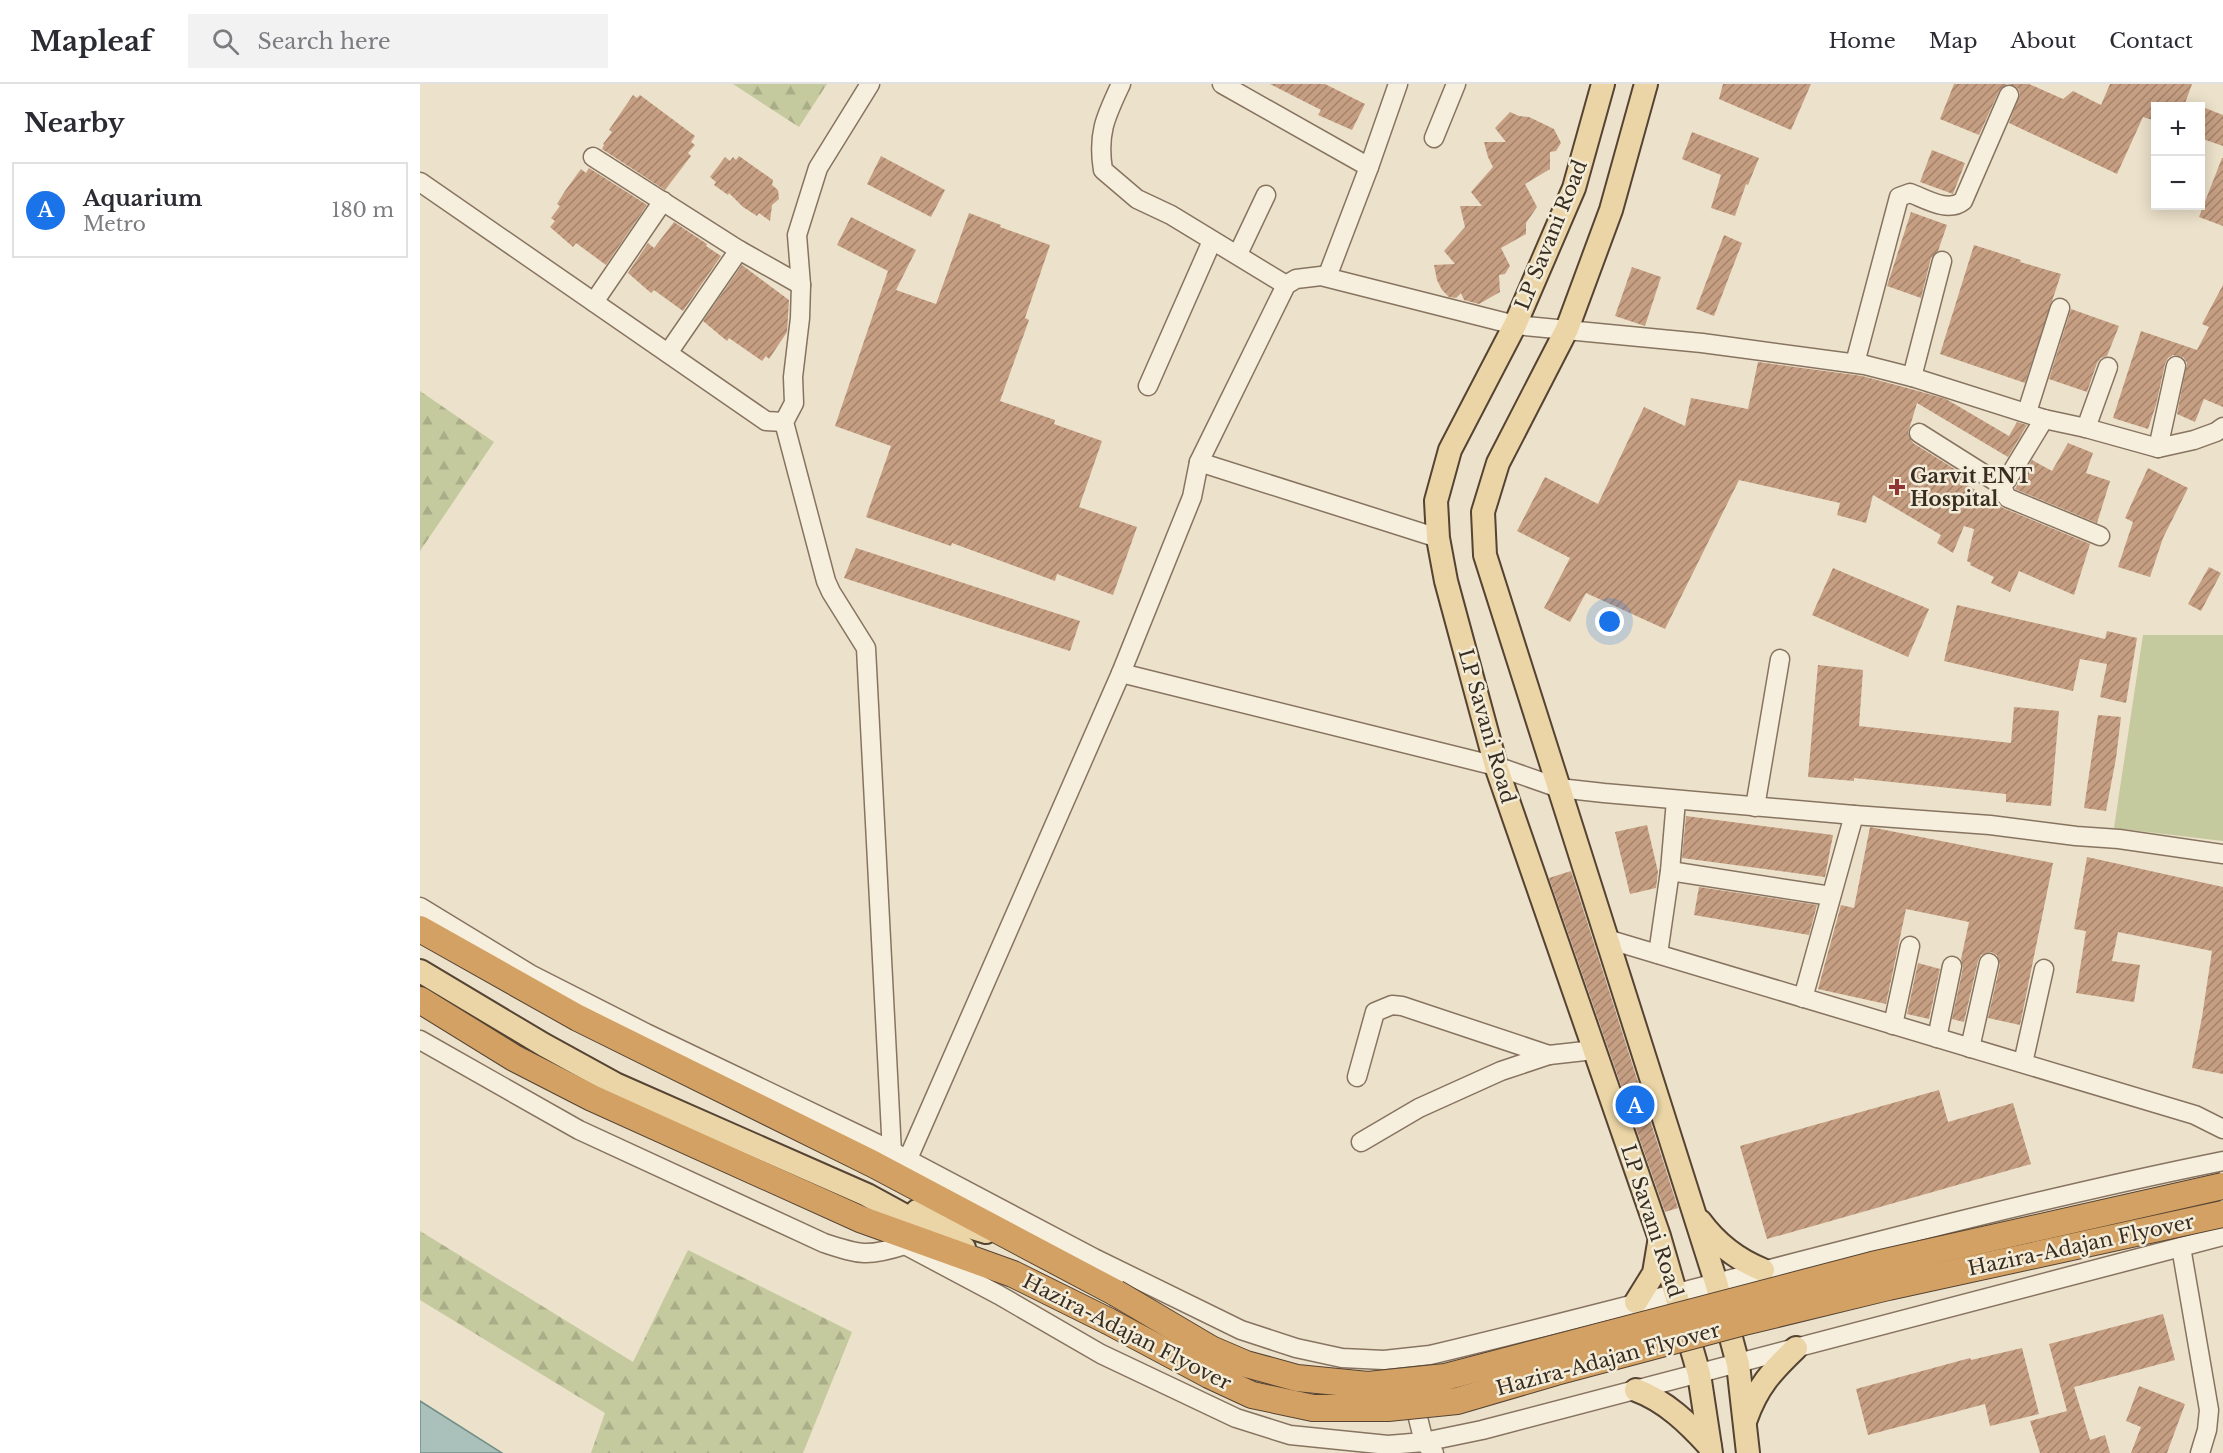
<!DOCTYPE html>
<meta charset="utf-8">
<style>
:root{--surface:#fff;--page:#f2f2f3;--text:#2b2b33;--muted:#7c7c81;--line:#e1e1e2;--accent:#1a73e8}
body{margin:0;font-family:"Libre Baskerville",serif;background:var(--page);color:var(--text)}
.controls{position:absolute;right:18px;top:18px;display:grid;overflow:hidden;border-radius:0px;box-shadow:0 3px 15px #0003}
.controls button{width:54px;height:54px;display:grid;place-items:center;padding:0;border:0;border-bottom:2px solid var(--line);background:var(--surface);color:var(--text);font:30px sans-serif}
.you{position:absolute;left:1190px;top:538px;width:21px;height:21px;margin:-15px;border:4px solid #fff;border-radius:50%;background:#1a73e8;box-shadow:0 0 0 9px #1a73e833}
.badge{display:grid;place-items:center;width:39px;height:39px;border-radius:50%;background:var(--accent);color:#fff;font-size:20px;font-weight:700}
.pin{position:absolute;translate:-50% -50%;border:3px solid #fff;box-shadow:0 2px 6px #0006}
.list{margin:0;padding:0;list-style:none}
h2{display:flex;justify-content:space-between;align-items:center;height:78px;margin:0;padding:0 24px;font-size:26px}
h2 small{font-size:20px;font-weight:400;color:var(--muted)}
.list li{display:grid;grid-template-columns:39px 1fr auto;gap:18px;align-items:center;box-sizing:border-box;height:96px;margin:0 12px 12px;padding:0 12px;border:2px solid var(--line);border-radius:0px}
.list b{display:block;font-size:22px;white-space:nowrap}
.list p{margin:0;font-size:20px;white-space:nowrap;color:var(--muted)}
.list em{font-size:20px;font-style:normal;color:var(--muted)}
.icon{flex:none;width:33px;height:33px;fill:none;stroke:currentColor;stroke-width:2;stroke-linecap:round;stroke-linejoin:round}
.map{position:relative;flex:none;width:1803px;height:1369px;overflow:hidden}
header{display:flex;align-items:center;gap:36px;box-sizing:border-box;height:84px;padding:0 30px;background:var(--surface);border-bottom:2px solid var(--line)}
header strong{font-size:28px}
nav{display:flex;gap:33px;margin-inline-start:auto;font-size:21px}
.search{width:420px;height:54px;background:var(--page);display:flex;align-items:center;gap:15px;box-sizing:border-box;padding:0 21px;border-radius:0px;color:var(--muted);font-size:22px}
main{display:flex}
aside{flex:1;background:var(--surface)}
.map>svg:first-child{display:block}
.forest{fill:url(#forest-firs)}
.park{fill:#c4c99e}
.water{fill:#aac0ba;stroke:#718f87;stroke-width:1.5}
.building{fill:url(#building-hatch)}
.lines{fill:none;stroke-linecap:round;stroke-linejoin:round}
.minor-casing{stroke:#877460;stroke-width:21}
.major-casing{stroke:#554333;stroke-width:26}
.highway-casing{stroke:#554333;stroke-width:28}
.minor{stroke:#f7efdd;stroke-width:18}
.major{stroke:#ebd5a6;stroke-width:22}
.highway{stroke:#d2a163;stroke-width:26}
.highway-bridge-casing{stroke:#554333;stroke-width:28;stroke-linecap:butt}
.highway-bridge{stroke:#d2a163;stroke-width:26}
.poi-dot{fill:#913436;stroke:#f3ecd9;stroke-width:2}
.labels{text-anchor:middle;dominant-baseline:central;stroke-width:5;stroke-linejoin:round;paint-order:stroke}
.street-label{font-size:20px;fill:#392d22;stroke:#f3ecd9}
.poi-label{font-size:20px;font-weight:bold;fill:#392d22;stroke:#f3ecd9;text-anchor:start}
</style>
<header>
<strong>Mapleaf</strong>
<div class="search"><svg class="icon" aria-label="search" viewBox="0 0 24 24"><circle cx="10" cy="10" r="6"/><path d="M15 15l6 6"/></svg>Search here</div>
<nav><a>Home</a><a>Map</a><a>About</a><a>Contact</a></nav>
</header>
<main>
<aside>
<h2>Nearby<small></small></h2>
<ul class="list">
<li><span class="badge">A</span><div><b>Aquarium</b><p>Metro</p></div><em>180 m</em></li>
</ul>
</aside>
<div class="map">
<svg width="1803" height="1369" viewBox="0 0 1803 1369">
<defs>
<pattern id="forest-firs" width="22" height="20" patternUnits="userSpaceOnUse" patternTransform="scale(1.5)"><rect width="22" height="20" fill="#c4c99e"/><path d="M5 1l3.5 6h-7zM16 11l3.5 6h-7z" fill="#a9ad88"/></pattern>
<pattern id="building-hatch" width="6" height="6" patternUnits="userSpaceOnUse" patternTransform="scale(1.5)"><rect width="6" height="6" fill="#c69f83"/><path d="M-1 1l2-2M0 6l6-6M5 7l2-2" fill="none" stroke="#a2826b"/></pattern>
</defs>
<rect width="100%" height="100%" fill="#ece1ca"/>
<g class="forest">
<polygon points="313,0 407,0 379,43"/>
<polygon points="0,307 74,358 0,467"/>
<polygon points="0,1147 213,1278 268,1166 432,1248 383,1369 171,1369 185,1329 0,1216"/>
</g>
<polygon class="park" points="1723,551 1803,551 1803,757 1694,744"/>
<polygon class="water" points="0,1317 82,1369 0,1369"/>
<g class="building">
<polygon points="850,0 905,0 945,20 932,46 898,31 901,26"/>
<polygon points="1303,0 1391,0 1371,46 1299,15"/>
<polygon points="1534,0 1587,0 1579,7 1559,51 1520,35"/>
<polygon points="1589,0 1609,0 1643,15 1653,7 1681,21 1690,0 1772,0 1764,22 1736,22 1736,37 1723,33 1697,90 1589,39 1600,10 1598,4"/>
<polygon points="213,11 217,14 220,11 275,52 271,58 275,61 268,69 271,72 245,106 182,65 184,61 183,60 192,48 189,46"/>
<polygon points="1780,22 1803,31 1803,62 1780,54"/>
<polygon points="1090,28 1099,32 1109,33 1134,45 1141,59 1136,67 1130,68 1130,85 1105,100 1117,123 1106,139 1106,150 1081,164 1090,182 1085,190 1079,191 1080,208 1059,220 1044,216 1041,209 1036,214 1029,213 1022,206 1017,196 1014,181 1035,180 1024,167 1045,143 1040,122 1062,122 1051,108 1073,83 1068,73 1064,58 1086,58 1075,44"/>
<polygon points="1272,48 1339,74 1328,101 1326,100 1315,132 1291,124 1301,91 1262,75"/>
<polygon points="1512,66 1545,79 1533,110 1500,98"/>
<polygon points="319,72 353,96 352,101 358,106 359,115 352,121 350,137 339,129 337,132 323,123 309,109 308,111 294,101 296,98 290,93 305,73 310,77 313,73 316,76"/>
<polygon points="461,72 525,106 511,133 447,100"/>
<polygon points="1802,74 1803,74 1803,142 1779,133"/>
<polygon points="169,84 227,121 186,181 156,159 153,163 130,143 135,137 131,134 140,122 137,120 145,107 161,85 166,89"/>
<polygon points="1491,128 1527,141 1518,167 1511,174 1501,214 1467,202"/>
<polygon points="549,129 581,141 580,143 630,161 605,234 609,236 580,317 635,336 634,340 682,357 659,423 717,443 693,511 637,490 635,497 532,459 531,462 446,433 471,362 415,342 468,187 417,161 431,133 496,166 476,206 516,220"/>
<polygon points="254,138 287,160 286,162 301,172 263,227 234,206 231,209 208,189 228,159 234,164"/>
<polygon points="1304,151 1322,159 1294,232 1276,225"/>
<polygon points="1554,161 1601,176 1600,178 1641,190 1605,299 1520,270"/>
<polygon points="322,181 369,216 367,248 349,275 346,272 342,277 309,254 307,257 283,237"/>
<polygon points="1212,183 1241,193 1225,242 1195,232"/>
<polygon points="1803,201 1803,323 1784,315 1775,338 1757,330 1767,279 1763,273 1753,271 1748,274 1745,280 1736,321 1728,345 1693,334 1721,247 1777,266 1789,243 1782,240"/>
<polygon points="1651,225 1699,242 1687,272 1681,274 1677,279 1667,308 1629,295"/>
<polygon points="1338,278 1442,292 1491,305 1526,315 1589,352 1597,338 1607,341 1588,373 1497,319 1488,349 1493,359 1549,394 1546,400 1583,424 1670,460 1654,511 1599,487 1590,508 1571,499 1574,493 1550,481 1551,479 1547,477 1554,445 1544,442 1533,469 1517,459 1521,451 1453,411 1446,439 1417,431 1420,419 1319,396 1245,545 1166,509 1150,538 1124,524 1150,474 1097,447 1125,393 1178,420 1224,323 1265,342 1271,314 1328,325"/>
<polygon points="1648,359 1673,369 1666,389 1690,397 1677,439 1595,405 1612,376 1632,387"/>
<polygon points="1728,384 1768,404 1743,454 1730,493 1698,483 1713,438 1705,434"/>
<polygon points="436,464 660,537 650,567 424,494"/>
<polygon points="1789,483 1801,489 1781,527 1768,520"/>
<polygon points="1413,484 1509,525 1488,573 1392,531"/>
<polygon points="1537,521 1685,555 1687,547 1717,554 1706,619 1680,613 1687,580 1660,575 1653,607 1524,577"/>
<polygon points="1398,581 1443,586 1439,642 1591,659 1594,623 1639,627 1631,722 1586,718 1586,710 1434,694 1434,697 1388,693"/>
<polygon points="1678,631 1701,633 1696,674 1686,727 1664,724"/>
<polygon points="1266,732 1413,751 1405,793 1262,774"/>
<polygon points="1227,741 1238,788 1236,804 1210,810 1195,748"/>
<polygon points="1450,743 1633,779 1600,941 1568,934 1580,881 1577,871 1571,868 1561,871 1558,877 1544,938 1532,935 1543,884 1541,875 1549,838 1486,825 1466,920 1398,905 1421,821 1434,824"/>
<polygon points="1667,773 1803,803 1803,990 1772,984 1782,933 1792,867 1698,848 1692,877 1720,881 1714,918 1656,909 1666,847 1654,845"/>
<polygon points="1151,787 1258,1124 1245,1128 1129,794"/>
<polygon points="1279,803 1397,821 1389,851 1274,831"/>
<polygon points="1498,879 1520,885 1509,935 1487,930"/>
<polygon points="1519,1006 1528,1038 1593,1019 1611,1080 1347,1155 1320,1062"/>
<polygon points="1743,1230 1755,1276 1654,1303 1670,1356 1685,1351 1690,1369 1620,1369 1610,1337 1647,1327 1629,1260"/>
<polygon points="1602,1264 1619,1330 1570,1342 1565,1320 1448,1351 1436,1305 1550,1274 1551,1276"/>
<polygon points="1719,1302 1765,1320 1747,1369 1711,1369 1721,1343 1706,1337"/>
</g>
<g class="lines">
<defs>
<g id="minor">
<polyline points="450,0 398,84 377,151 381,201 380,234 373,293 374,319 364,338 406,497 411,508 446,564 472,1069"/>
<path d="M701 0C686 32 677 49 683 86L717 115 751 131 866 201"/>
<polyline points="802,0 949,83"/>
<polyline points="1014,54 1036,0"/>
<polyline points="173,73 319,166 381,201"/>
<polyline points="0,98 346,337 364,338"/>
<polyline points="818,170 846,111"/>
<polyline points="907,193 949,83 978,0"/>
<polyline points="174,218 243,117"/>
<polyline points="248,269 319,166"/>
<path d="M1435 279 1479 113 1490 109C1506 115 1528 129 1543 117L1589 11"/>
<polyline points="1492,293 1522,177"/>
<polyline points="728,302 792,157"/>
<polyline points="1607,328 1640,224"/>
<polyline points="1803,343 1796,348 1774,356 1738,364 1666,344 1624,335 1492,293 1445,281 1282,259 1095,241 901,192 876,195 866,201 779,378 772,413 701,589 1076,682 1139,704 1184,709 1434,731 1570,741 1656,752 1699,755 1803,770"/>
<polyline points="1666,344 1688,283"/>
<polyline points="1499,349 1575,397 1582,400 1587,396 1624,335"/>
<polyline points="1738,364 1756,282"/>
<polyline points="779,378 1018,454"/>
<polyline points="1582,400 1585,410 1588,414 1680,452"/>
<polyline points="1335,723 1360,575"/>
<polyline points="1250,787 1411,812"/>
<path d="M0 823 110 890 226 949 460 1061 674 1174 821 1246 876 1264 922 1274 964 1276 1010 1271C1275 1208 1536 1131 1803 1077"/>
<polyline points="1187,855 1775,1031 1803,1045"/>
<polyline points="1238,870 1250,787 1256,716"/>
<polyline points="1383,914 1434,731"/>
<polyline points="1473,941 1490,862"/>
<polyline points="1517,954 1532,882"/>
<path d="M0 956 159 1046 404 1159C440 1171 448 1173 485 1161"/>
<polyline points="1550,964 1569,879"/>
<polyline points="1603,979 1624,885"/>
<polyline points="937,993 955,928 972,921 982,922 1129,971 1174,966"/>
<polyline points="941,1058 999,1024 1081,987 1129,971"/>
<polyline points="487,1077 701,589"/>
<polyline points="485,1161 579,1211 681,1270 816,1334 870,1351 968,1361 1004,1358 1062,1346 1803,1152"/>
<polyline points="1761,1163 1789,1326 1787,1346 1780,1369"/>
<polyline points="992,1310 1004,1358 1014,1369"/>
</g>
<g id="major">
<polyline points="1183,0 1154,104 1095,241 1030,366 1016,417 1018,454 1026,497 1076,682 1239,1152 1279,1290 1291,1369"/>
<polyline points="1226,0 1191,126 1147,245 1078,379 1063,428 1065,471 1296,1198 1318,1280 1328,1369"/>
<polyline points="0,887 124,961 195,1000 447,1111 544,1164"/>
<polyline points="497,1127 566,1148"/>
<path d="M1280 1137C1296 1159 1318 1176 1343 1186"/>
<polyline points="1216,1218 1234,1189 1239,1159"/>
<path d="M1216 1306C1246 1317 1269 1340 1290 1363"/>
<path d="M1326 1335C1337 1303 1352 1287 1376 1264"/>
</g>
<g id="highway">
<polyline points="0,845 158,934 453,1080 696,1209"/>
<polyline points="0,916 94,974 172,1014 440,1135 593,1190 688,1237"/>
</g>
</defs>
<use href="#minor" class="minor-casing"/>
<use href="#major" class="major-casing"/>
<use href="#highway" class="highway-casing"/>
<use href="#minor" class="minor"/>
<use href="#major" class="major"/>
<use href="#highway" class="highway"/>
<defs>
<g id="highway-bridge">
<polyline points="696,1209 791,1265 826,1280 877,1294 948,1301 1025,1293 1452,1181 1803,1102"/>
<polyline points="688,1237 789,1291 832,1311 893,1324 968,1324 1037,1317 1136,1288 1324,1238 1468,1203 1803,1130"/>
</g>
</defs>
<use href="#highway-bridge" class="highway-bridge-casing"/>
<use href="#highway-bridge" class="highway-bridge"/>
</g>
<path class="poi-dot" d="M1474 394h6v6h6v6h-6v6h-6v-6h-6v-6h6z"/>
<g class="labels">
<g class="street-label">
<text transform="translate(1131 151) rotate(-68)">LP Savani Road</text>
<text transform="translate(1067 642) rotate(74)">LP Savani Road</text>
<text transform="translate(1232 1137) rotate(72)">LP Savani Road</text>
<text transform="translate(1661 1161) rotate(-12)">Hazira-Adajan Flyover</text>
<text transform="translate(707 1248) rotate(27)">Hazira-Adajan Flyover</text>
<text transform="translate(1188 1275) rotate(-15)">Hazira-Adajan Flyover</text>
</g>
<g class="poi-label">
<text x="1490" y="392">Garvit ENT<tspan x="1490" dy="23">Hospital</tspan></text>
</g>
</g>
</svg>
<div class="controls">
<button>+</button>
<button>−</button>
</div>
<div class="you"></div>
<div class="pin badge" style="left:1215px;top:1021px">A</div>
</div>
</main>
